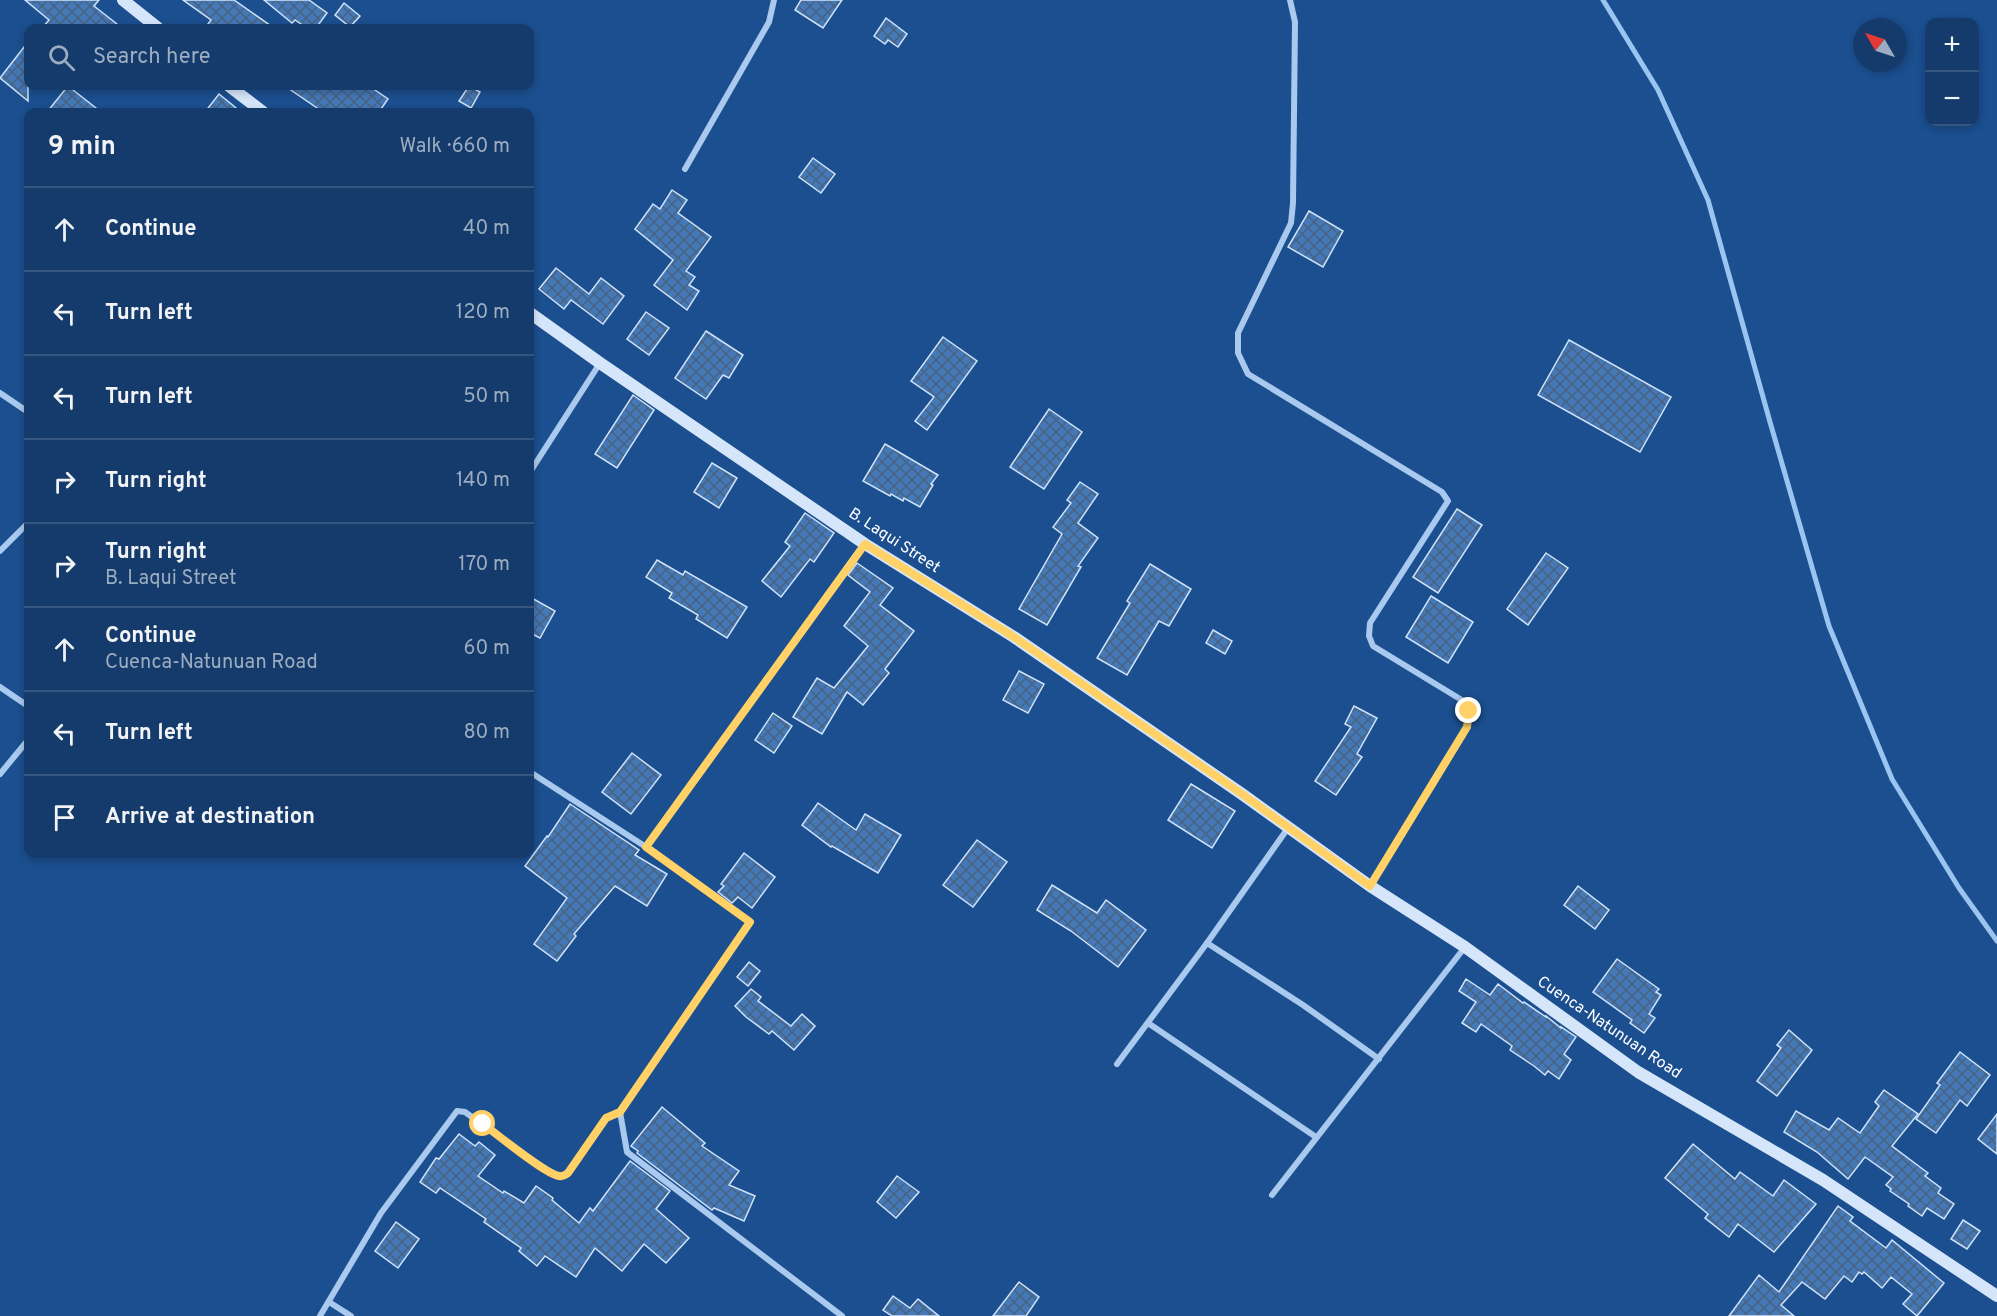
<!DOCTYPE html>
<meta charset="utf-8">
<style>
:root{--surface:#143b6b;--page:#1d4271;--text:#f1f3f6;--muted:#9dadc1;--line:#33557e}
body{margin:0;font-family:Overpass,sans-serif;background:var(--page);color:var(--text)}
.controls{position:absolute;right:18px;top:18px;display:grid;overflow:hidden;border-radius:12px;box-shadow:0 3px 9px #0003}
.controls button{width:54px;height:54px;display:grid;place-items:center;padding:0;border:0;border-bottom:2px solid var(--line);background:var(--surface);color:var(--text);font:30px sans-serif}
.compass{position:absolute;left:1853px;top:18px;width:54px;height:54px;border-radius:50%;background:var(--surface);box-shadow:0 3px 9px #0003;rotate:309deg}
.stop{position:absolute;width:18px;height:18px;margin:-14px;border:4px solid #ffd166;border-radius:50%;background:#fff}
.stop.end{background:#ffd166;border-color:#fff;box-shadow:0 2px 6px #0008}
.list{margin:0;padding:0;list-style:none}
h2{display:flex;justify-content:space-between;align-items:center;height:78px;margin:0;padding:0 24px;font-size:26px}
h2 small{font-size:20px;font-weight:400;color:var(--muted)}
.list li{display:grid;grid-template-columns:39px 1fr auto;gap:18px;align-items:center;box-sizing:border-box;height:84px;padding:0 24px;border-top:2px solid var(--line)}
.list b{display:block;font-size:22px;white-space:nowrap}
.list p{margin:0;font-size:20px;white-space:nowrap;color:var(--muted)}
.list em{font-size:20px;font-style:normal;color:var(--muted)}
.icon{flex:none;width:33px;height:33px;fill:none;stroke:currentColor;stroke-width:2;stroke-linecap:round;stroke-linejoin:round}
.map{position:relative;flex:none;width:1997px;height:1316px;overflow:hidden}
.search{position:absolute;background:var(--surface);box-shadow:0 3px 9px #0003;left:24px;top:24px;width:510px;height:66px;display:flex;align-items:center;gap:15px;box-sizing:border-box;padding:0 21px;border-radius:12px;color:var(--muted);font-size:22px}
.panel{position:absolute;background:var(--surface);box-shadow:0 3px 9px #0003;left:24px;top:108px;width:510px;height:750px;border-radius:12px}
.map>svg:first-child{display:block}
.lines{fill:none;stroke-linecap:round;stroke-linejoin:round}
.stream{stroke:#9cc4f0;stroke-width:5}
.building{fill:url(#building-cross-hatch);stroke:#cfe3fa;stroke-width:1.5}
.minor{stroke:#a9c9ee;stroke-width:6}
.secondary{stroke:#d6e6fa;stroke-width:12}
.route{stroke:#ffd166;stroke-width:8}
.labels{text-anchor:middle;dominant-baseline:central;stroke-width:4.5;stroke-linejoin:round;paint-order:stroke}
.street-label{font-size:16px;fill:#fff;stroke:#1b4f8f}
</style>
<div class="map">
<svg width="1997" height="1316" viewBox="0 0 1997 1316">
<defs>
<pattern id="building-cross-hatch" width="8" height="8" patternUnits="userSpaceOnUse" patternTransform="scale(1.5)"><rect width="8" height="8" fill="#4478b7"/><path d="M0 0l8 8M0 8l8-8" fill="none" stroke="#486282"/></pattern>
</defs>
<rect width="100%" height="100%" fill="#1b4f8f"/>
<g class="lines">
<polyline class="stream" points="1603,0 1658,90 1708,200 1770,422 1829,626 1892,779 1959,888 1997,941"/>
</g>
<g class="building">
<polygon points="25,0 99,0 94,6 122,28 42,28 49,20"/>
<polygon points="183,0 234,0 274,28 205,28 211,20"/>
<polygon points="264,0 309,0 327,13 316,28 307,28 295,20 292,23"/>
<polygon points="801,0 842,0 823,28 795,10"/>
<polygon points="344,3 360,16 350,27 335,15"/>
<polygon points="886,18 907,34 898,47 888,40 885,44 874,36"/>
<polygon points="28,42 28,101 0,78"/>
<polygon points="68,86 101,112 47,112"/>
<polygon points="285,86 369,86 388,99 379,112 323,112"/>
<polygon points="469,86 480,92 471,108 459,101"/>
<polygon points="219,94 241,112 205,112"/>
<polygon points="813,158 835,174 821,193 799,177"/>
<polygon points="672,190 687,200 678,213 711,237 686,271 695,277 689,285 699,291 687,310 654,285 673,260 635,229 653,204 660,209"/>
<polygon points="1309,211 1343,231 1323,267 1288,247"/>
<polygon points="556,268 589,294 601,278 624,296 603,324 571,300 564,309 539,289"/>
<polygon points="646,312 669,328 649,355 627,339"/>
<polygon points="706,331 743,355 729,378 723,375 706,399 675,378"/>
<polygon points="943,337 977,361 927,430 915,421 934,397 911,381"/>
<polygon points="1569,340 1671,397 1640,452 1538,395"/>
<polygon points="633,395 654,410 617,468 595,454"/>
<polygon points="1049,409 1082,432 1044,489 1010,467"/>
<polygon points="885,444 938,475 931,484 933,485 920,507 904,498 903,501 891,494 890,496 863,481"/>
<polygon points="712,463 737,478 719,508 694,492"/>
<polygon points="1080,482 1098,494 1078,523 1098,538 1078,566 1081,567 1047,625 1019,609 1062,534 1053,527 1071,503 1067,500"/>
<polygon points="1457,509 1482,525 1438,593 1413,577"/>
<polygon points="805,513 834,533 814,562 810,559 781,597 762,581 790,546 785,542"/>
<polygon points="1546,553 1568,568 1528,625 1507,609"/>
<polygon points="657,560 683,575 685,571 747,607 727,638 696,619 698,615 669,598 672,593 646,577"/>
<polygon points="857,563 893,588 880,605 914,631 885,669 889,673 863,705 847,692 822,734 793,717 817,678 834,688 868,646 844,626 870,592 848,575"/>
<polygon points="1150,564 1191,589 1169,626 1159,621 1127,675 1097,658 1130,603 1127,601"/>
<polygon points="1431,596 1473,622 1448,663 1406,637"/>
<polygon points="530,597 555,611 540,638 530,633"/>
<polygon points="1213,630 1232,641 1225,654 1206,643"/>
<polygon points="1019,671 1044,684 1028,713 1003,700"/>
<polygon points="1354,706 1377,718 1357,754 1362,757 1336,795 1315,781 1351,727 1345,724"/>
<polygon points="773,713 792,726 774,753 755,740"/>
<polygon points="632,753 661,775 631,814 602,792"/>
<polygon points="1191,784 1235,811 1212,848 1168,820"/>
<polygon points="818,803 856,830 865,814 901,835 878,873 832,846 831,847 802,825"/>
<polygon points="570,804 639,850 635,855 667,874 647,906 615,886 574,934 576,936 557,961 534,944 567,898 525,866 547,836 548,837"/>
<polygon points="977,840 1007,862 973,907 943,885"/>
<polygon points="744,853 775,877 752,908 738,897 732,903 718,892 724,886 721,884"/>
<polygon points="1052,885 1097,913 1106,900 1146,930 1118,967 1071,931 1037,910"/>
<polygon points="1578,886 1609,910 1595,929 1564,905"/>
<polygon points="1617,959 1659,989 1656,992 1661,995 1649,1014 1655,1018 1644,1033 1630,1023 1632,1020 1593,992"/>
<polygon points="749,962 760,971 748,986 737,977"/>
<polygon points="1466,979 1490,995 1498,984 1523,1003 1524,1002 1546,1017 1546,1016 1561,1028 1561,1027 1576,1037 1564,1054 1571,1060 1559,1079 1548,1071 1545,1075 1534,1066 1510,1050 1512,1046 1481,1024 1476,1032 1462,1023 1476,1002 1459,991"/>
<polygon points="751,989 761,997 758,1001 791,1026 802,1014 815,1026 794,1050 772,1031 769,1034 746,1017 735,1006"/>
<polygon points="1789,1030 1812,1050 1777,1096 1757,1081 1781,1048 1777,1045"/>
<polygon points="1960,1052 1990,1075 1967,1106 1960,1100 1936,1133 1916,1119 1940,1085 1937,1083"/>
<polygon points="1884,1090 1918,1114 1892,1146 1928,1173 1925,1176 1941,1188 1938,1193 1954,1204 1944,1219 1927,1208 1922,1216 1908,1206 1909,1204 1890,1191 1891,1189 1886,1185 1893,1177 1865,1157 1848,1179 1817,1152 1784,1132 1796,1111 1829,1130 1838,1118 1860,1133 1879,1106 1875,1102"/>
<polygon points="662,1107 705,1143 702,1146 739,1171 729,1185 755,1196 744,1221 714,1208 712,1210 637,1153 638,1151 631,1146"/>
<polygon points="1997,1114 1997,1154 1978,1139"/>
<polygon points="459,1134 475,1146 479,1142 495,1155 478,1176 503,1193 504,1191 524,1203 536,1186 553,1198 552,1200 579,1223 590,1208 593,1211 630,1161 670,1191 656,1209 689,1238 666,1263 644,1244 622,1271 595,1248 576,1277 545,1256 537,1266 519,1251 521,1248 484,1222 486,1219 440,1188 436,1193 420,1182 436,1158 439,1159"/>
<polygon points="1693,1144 1735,1179 1740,1172 1773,1196 1784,1180 1816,1204 1774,1252 1738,1224 1729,1237 1705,1218 1708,1214 1665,1178"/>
<polygon points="897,1176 919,1192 896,1218 877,1202"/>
<polygon points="1838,1206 1853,1217 1850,1221 1886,1248 1892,1240 1944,1283 1917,1316 1903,1304 1912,1294 1891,1277 1882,1288 1864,1272 1862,1274 1859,1272 1852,1282 1844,1276 1825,1299 1802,1282 1781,1305 1794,1316 1729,1316 1759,1275 1779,1292"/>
<polygon points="1963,1220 1980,1231 1967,1249 1951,1239"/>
<polygon points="396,1222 419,1239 398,1268 375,1251"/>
<polygon points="1019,1282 1039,1297 1026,1316 993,1316"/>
<polygon points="893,1296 910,1308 918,1299 939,1316 892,1316 883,1310"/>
</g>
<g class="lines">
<g class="minor">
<polyline points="1290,0 1295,22 1293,203 1291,223 1238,333 1238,353 1248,374 1442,492 1448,501 1370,623 1369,636 1373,646 1465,702 1469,711 1467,727 1370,886"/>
<polyline points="685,169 769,22 774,0"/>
<polyline points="0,393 28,412"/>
<polyline points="530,472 600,363"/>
<polyline points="0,551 28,523"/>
<polyline points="0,687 28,706"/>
<polyline points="530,772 646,847 750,922 620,1112 627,1152 842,1316"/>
<polyline points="0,774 28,740"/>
<polyline points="646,847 864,544"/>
<polyline points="1207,943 1303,1005 1379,1059"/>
<polyline points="1148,1023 1316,1137"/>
<polyline points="1117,1064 1207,943 1288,828"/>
<polyline points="1272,1195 1465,947"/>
<polyline points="329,1302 351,1316"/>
<path d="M320 1316 381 1213 457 1111 465 1112 546 1170C554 1174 560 1179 568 1173L606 1118 620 1112"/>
</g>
<g class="secondary">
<polyline points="123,0 158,28"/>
<polyline points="229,86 263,112"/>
<polyline points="530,313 600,363 865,544 1014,637 1242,794 1370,886 1465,947 1638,1072 1823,1180 1997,1296"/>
</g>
</g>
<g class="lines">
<path class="route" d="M483 1124C497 1134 545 1174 559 1176 564 1177 565 1175 568 1173L606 1118 620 1112 750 922 646 847 865 544 1014 637 1242 794 1370 886 1467 727 1469 711"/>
</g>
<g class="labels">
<g class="street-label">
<text transform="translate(894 541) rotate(33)">B. Laqui Street</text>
<text transform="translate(1609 1028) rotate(34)">Cuenca-Natunuan Road</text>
</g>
</g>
</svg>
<div class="controls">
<button>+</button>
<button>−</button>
</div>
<svg class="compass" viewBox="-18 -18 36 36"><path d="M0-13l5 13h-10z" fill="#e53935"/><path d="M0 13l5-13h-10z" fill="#9dadc1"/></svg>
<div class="stop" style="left:483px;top:1124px"></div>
<div class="stop end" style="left:1469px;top:711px"></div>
<div class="search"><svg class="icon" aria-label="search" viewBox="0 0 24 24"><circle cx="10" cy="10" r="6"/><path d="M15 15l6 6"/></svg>Search here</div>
<section class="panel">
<h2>9 min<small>Walk · 660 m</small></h2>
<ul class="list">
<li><svg class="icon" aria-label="ahead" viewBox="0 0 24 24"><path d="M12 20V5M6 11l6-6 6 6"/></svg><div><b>Continue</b></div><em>40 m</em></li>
<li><svg class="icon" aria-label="left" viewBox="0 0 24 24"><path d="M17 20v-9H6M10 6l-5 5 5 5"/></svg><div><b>Turn left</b></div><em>120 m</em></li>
<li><svg class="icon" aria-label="left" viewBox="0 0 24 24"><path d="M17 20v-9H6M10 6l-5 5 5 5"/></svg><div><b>Turn left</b></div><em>50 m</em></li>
<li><svg class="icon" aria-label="right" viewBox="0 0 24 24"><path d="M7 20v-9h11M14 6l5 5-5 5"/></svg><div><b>Turn right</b></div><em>140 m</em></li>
<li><svg class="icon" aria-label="right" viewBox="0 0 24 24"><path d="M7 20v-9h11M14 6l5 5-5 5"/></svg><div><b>Turn right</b><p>B. Laqui Street</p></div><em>170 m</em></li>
<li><svg class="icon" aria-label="ahead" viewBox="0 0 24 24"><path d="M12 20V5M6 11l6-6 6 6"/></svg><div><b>Continue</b><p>Cuenca-Natunuan Road</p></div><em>60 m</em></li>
<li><svg class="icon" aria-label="left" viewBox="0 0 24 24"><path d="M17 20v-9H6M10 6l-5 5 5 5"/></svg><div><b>Turn left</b></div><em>80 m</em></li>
<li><svg class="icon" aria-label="arrive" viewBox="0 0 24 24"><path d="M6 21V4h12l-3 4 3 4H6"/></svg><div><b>Arrive at destination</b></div></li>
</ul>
</section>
</div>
